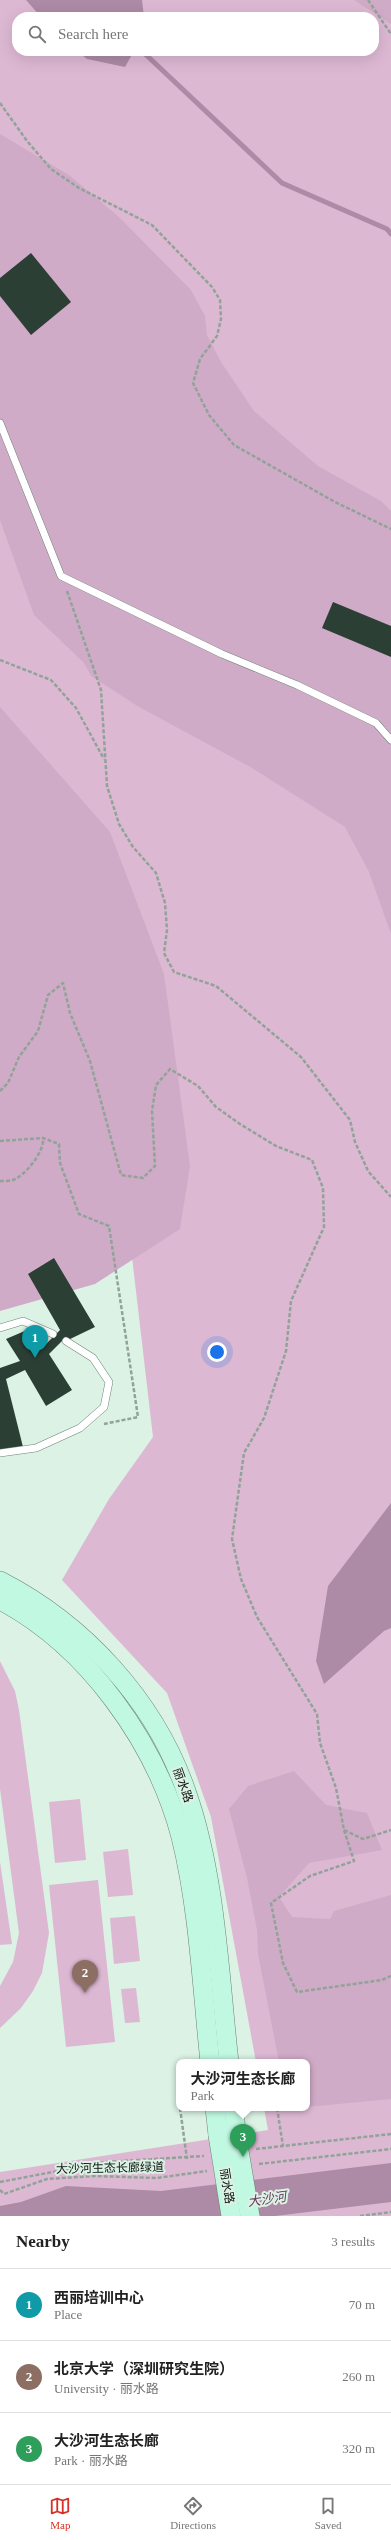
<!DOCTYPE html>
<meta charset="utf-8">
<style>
:root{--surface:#fff;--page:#f2f2f2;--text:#222;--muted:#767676;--line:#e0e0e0;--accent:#d93025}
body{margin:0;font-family:"Times New Roman","Noto Sans SC",serif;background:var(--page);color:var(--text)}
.you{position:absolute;left:217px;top:1352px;width:14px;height:14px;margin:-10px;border:3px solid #fff;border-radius:50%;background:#1a73e8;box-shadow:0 0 0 6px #1a73e833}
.badge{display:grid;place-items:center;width:26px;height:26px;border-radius:50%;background:var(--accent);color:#fff;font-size:13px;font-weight:700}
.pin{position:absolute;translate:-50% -33px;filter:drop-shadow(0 1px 2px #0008)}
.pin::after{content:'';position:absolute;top:21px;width:14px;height:12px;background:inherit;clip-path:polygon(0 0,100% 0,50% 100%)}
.popup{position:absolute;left:176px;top:2059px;width:134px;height:52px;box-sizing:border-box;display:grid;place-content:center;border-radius:8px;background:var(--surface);filter:drop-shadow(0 1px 3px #0005);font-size:13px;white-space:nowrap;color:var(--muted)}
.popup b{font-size:15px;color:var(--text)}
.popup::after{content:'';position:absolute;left:50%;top:100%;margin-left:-8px;border:8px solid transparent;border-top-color:var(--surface)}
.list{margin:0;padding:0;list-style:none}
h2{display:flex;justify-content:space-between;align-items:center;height:52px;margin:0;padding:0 16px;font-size:17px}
h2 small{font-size:13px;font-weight:400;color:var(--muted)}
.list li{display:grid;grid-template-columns:26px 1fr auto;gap:12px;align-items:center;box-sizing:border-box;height:72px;padding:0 16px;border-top:1px solid var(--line)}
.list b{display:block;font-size:15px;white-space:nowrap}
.list p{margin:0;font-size:13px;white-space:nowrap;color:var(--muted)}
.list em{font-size:13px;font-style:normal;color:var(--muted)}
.icon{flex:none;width:22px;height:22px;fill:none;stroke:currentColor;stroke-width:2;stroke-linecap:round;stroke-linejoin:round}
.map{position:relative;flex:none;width:391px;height:2216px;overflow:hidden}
.search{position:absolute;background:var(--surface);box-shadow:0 4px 16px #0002;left:12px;right:12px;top:12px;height:44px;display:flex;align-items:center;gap:10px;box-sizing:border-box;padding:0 14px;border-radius:16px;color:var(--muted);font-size:15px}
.sheet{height:268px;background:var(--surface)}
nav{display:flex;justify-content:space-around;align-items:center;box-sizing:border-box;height:56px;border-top:1px solid var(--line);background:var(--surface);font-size:11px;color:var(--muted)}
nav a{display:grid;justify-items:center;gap:2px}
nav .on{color:var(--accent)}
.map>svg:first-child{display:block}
.green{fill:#ddb8d3;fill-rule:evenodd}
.forest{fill:#d0abc7}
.water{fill:#ad8aa5}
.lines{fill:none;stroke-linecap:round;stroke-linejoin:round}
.stream{stroke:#ad8aa5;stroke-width:5}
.building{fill:#2c3f34}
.lane-casing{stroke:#6e8377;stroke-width:8}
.secondary-casing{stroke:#6e8377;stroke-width:20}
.path{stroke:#91a399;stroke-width:2.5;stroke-dasharray:4 2;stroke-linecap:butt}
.lane{stroke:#fff;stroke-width:7}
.secondary{stroke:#c1f8e1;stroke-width:19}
.secondary-bridge-casing{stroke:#6e8377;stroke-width:20;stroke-linecap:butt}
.secondary-bridge{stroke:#c1f8e1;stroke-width:19}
.labels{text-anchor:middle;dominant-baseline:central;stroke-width:4;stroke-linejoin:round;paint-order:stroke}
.street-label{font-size:12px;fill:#0c1410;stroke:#dbf2e4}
.water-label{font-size:13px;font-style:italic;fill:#68385e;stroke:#dbf2e4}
</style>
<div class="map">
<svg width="391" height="2216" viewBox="0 0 391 2216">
<rect width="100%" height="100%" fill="#dbf2e4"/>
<g class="green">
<path d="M0 0H391V2216H0V2172L268 2130 264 2108H307V2062H256L211 1817 167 1693 62 1580 109 1499 153 1437 132 1257 0 1129ZM17 17H374V51H17Z"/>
<polygon points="0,1661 15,1691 19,1710 49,1933 42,1973 33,1991 21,2008 0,2028 0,1986 13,1962 19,1933 0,1789"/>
<polygon points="80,1799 86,1860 55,1863 49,1802"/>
<polygon points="128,1849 133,1895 108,1897 103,1852"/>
<polygon points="0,1862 12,1944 0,1945"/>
<polygon points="98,1880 115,2042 66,2047 49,1885"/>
<polygon points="135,1916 140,1961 114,1964 110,1918"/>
<polygon points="136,1988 140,2022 125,2023 121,1989"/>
</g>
<g class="forest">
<polygon points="354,0 391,0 391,24"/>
<polygon points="0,134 69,175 119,217 191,290 205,316 207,335 221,362 254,411 318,466 381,501 391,511 391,934 369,872 345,827 252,768 139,707 91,676 84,663 34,615 0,520"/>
<polygon points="0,707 110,832 164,974 190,1166 180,1229 95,1284 0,1311"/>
<polygon points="294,1771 326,1805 367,1813 382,1850 309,1863 279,1897 292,1917 330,1919 334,1911 391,1895 391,2099 307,2107 307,2062 279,2062 258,1954 257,1930 247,1878 229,1809 248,1786"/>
</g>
<g class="water">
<polygon points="26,0 142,0 144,17 41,17"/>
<polygon points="77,51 134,51 125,67 87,59"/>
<polygon points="391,1503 391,1628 384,1631 324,1684 316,1661 328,1586"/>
<polygon points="391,2163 391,2202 275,2216 0,2216 0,2206 21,2202 66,2186 161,2191"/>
</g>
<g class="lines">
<polyline class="stream" points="142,51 282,183 387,229 391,234"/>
</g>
<g class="building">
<polygon points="31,253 71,302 31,335 0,296 0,278"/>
<polygon points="333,602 391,626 391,657 322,628"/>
<polygon points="54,1258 95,1327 68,1340 66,1337 49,1354 72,1390 46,1406 25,1370 6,1379 23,1447 0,1451 0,1368 20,1361 6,1339 34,1327 45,1345 60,1330 28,1274"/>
</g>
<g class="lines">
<defs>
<g id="lane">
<polyline points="0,423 61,576 222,654 297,685 376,723 391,740"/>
<polyline points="0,1328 23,1321 53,1334"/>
<polyline points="0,1453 36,1448 80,1428 104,1407 109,1382 93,1358 66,1341"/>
</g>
<g id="secondary">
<path d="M0 1581C84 1624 155 1701 186 1791 216 1875 219 1974 229 2062"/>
<path d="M0 1600C87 1646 156 1742 181 1837 199 1910 202 1988 210 2062"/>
<polyline points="215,2108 218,2135"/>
<polyline points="234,2108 236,2133"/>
</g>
</defs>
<use href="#lane" class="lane-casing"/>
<use href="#secondary" class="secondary-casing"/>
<g class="path">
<polyline points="368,0 391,34"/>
<polyline points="0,103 27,141 51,169 79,188 152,225 212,287 220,300 221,319 217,336 200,359 193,383 209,415 234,445 335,502 391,529"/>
<polyline points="67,591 101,690 107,786 119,824 133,847 156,873 165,903 167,930 164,953 174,972 216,986 301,1057 350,1120 355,1142 368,1171 391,1197"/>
<polyline points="0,660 51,680 76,708 104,759"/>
<polyline points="0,1091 8,1083 19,1057 38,1031 48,995 63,983 70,1013 90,1061 121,1175 143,1178 155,1166 152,1111 156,1085 170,1069 198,1086 216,1107 240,1124 276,1146 312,1160 323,1188 324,1227 291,1301 286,1351 264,1418 244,1453 232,1539 241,1579 257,1617 317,1714 320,1743 336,1788 344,1830 363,1839 391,1830"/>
<polyline points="0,1141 43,1138 59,1144 60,1163 79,1214 109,1226 138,1417 104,1424"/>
<path d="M0 1181C4 1181 9 1181 13 1180 25 1176 45 1151 43 1138"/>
<polyline points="344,1830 354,1861 310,1876 271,1903 283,1963 297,1992 382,1980 391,1976"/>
<polyline points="179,2096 179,2098"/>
<polyline points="180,2108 187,2159"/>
<polyline points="277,2108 283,2146"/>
<polyline points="256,2149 391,2134"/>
<polyline points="259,2164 391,2149"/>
<polyline points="0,2182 105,2162 204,2156"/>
<polyline points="0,2190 4,2194 47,2179 95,2176 157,2178 207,2171"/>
<polyline points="360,2216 391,2212"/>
</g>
<use href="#lane" class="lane"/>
<use href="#secondary" class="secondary"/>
<defs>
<g id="secondary-bridge">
<polyline points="236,2133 250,2216"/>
<polyline points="218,2135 231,2216"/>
</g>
</defs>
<use href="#secondary-bridge" class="secondary-bridge-casing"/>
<use href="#secondary-bridge" class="secondary-bridge"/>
</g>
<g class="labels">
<g class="street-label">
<text transform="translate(183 1785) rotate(70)">丽水路</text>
<text transform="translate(110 2168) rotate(-1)">大沙河生态长廊绿道</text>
<text transform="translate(227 2186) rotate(81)">丽水路</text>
</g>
<g class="water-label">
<text transform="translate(267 2199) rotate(-8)">大沙河</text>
</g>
</g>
</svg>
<div class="you"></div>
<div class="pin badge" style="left:35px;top:1358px;background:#0f9aa8">1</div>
<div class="pin badge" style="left:85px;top:1993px;background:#8d6e63">2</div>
<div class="pin badge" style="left:243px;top:2157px;background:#2e9e5b">3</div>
<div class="popup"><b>大沙河生态长廊</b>Park</div>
<div class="search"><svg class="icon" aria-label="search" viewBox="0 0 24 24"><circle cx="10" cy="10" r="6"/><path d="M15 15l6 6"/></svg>Search here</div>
</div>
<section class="sheet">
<h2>Nearby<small>3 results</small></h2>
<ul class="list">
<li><span class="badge" style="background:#0f9aa8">1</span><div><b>西丽培训中心</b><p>Place</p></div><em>70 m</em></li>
<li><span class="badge" style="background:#8d6e63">2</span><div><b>北京大学（深圳研究生院）</b><p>University · 丽水路</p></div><em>260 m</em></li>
<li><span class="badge" style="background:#2e9e5b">3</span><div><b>大沙河生态长廊</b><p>Park · 丽水路</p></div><em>320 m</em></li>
</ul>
</section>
<nav>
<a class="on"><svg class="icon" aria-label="map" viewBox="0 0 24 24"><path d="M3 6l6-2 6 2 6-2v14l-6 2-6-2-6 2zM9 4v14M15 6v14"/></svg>Map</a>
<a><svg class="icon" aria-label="directions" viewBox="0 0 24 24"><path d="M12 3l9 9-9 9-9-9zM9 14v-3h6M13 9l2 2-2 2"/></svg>Directions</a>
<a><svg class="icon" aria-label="saved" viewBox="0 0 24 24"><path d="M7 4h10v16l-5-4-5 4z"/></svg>Saved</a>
</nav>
